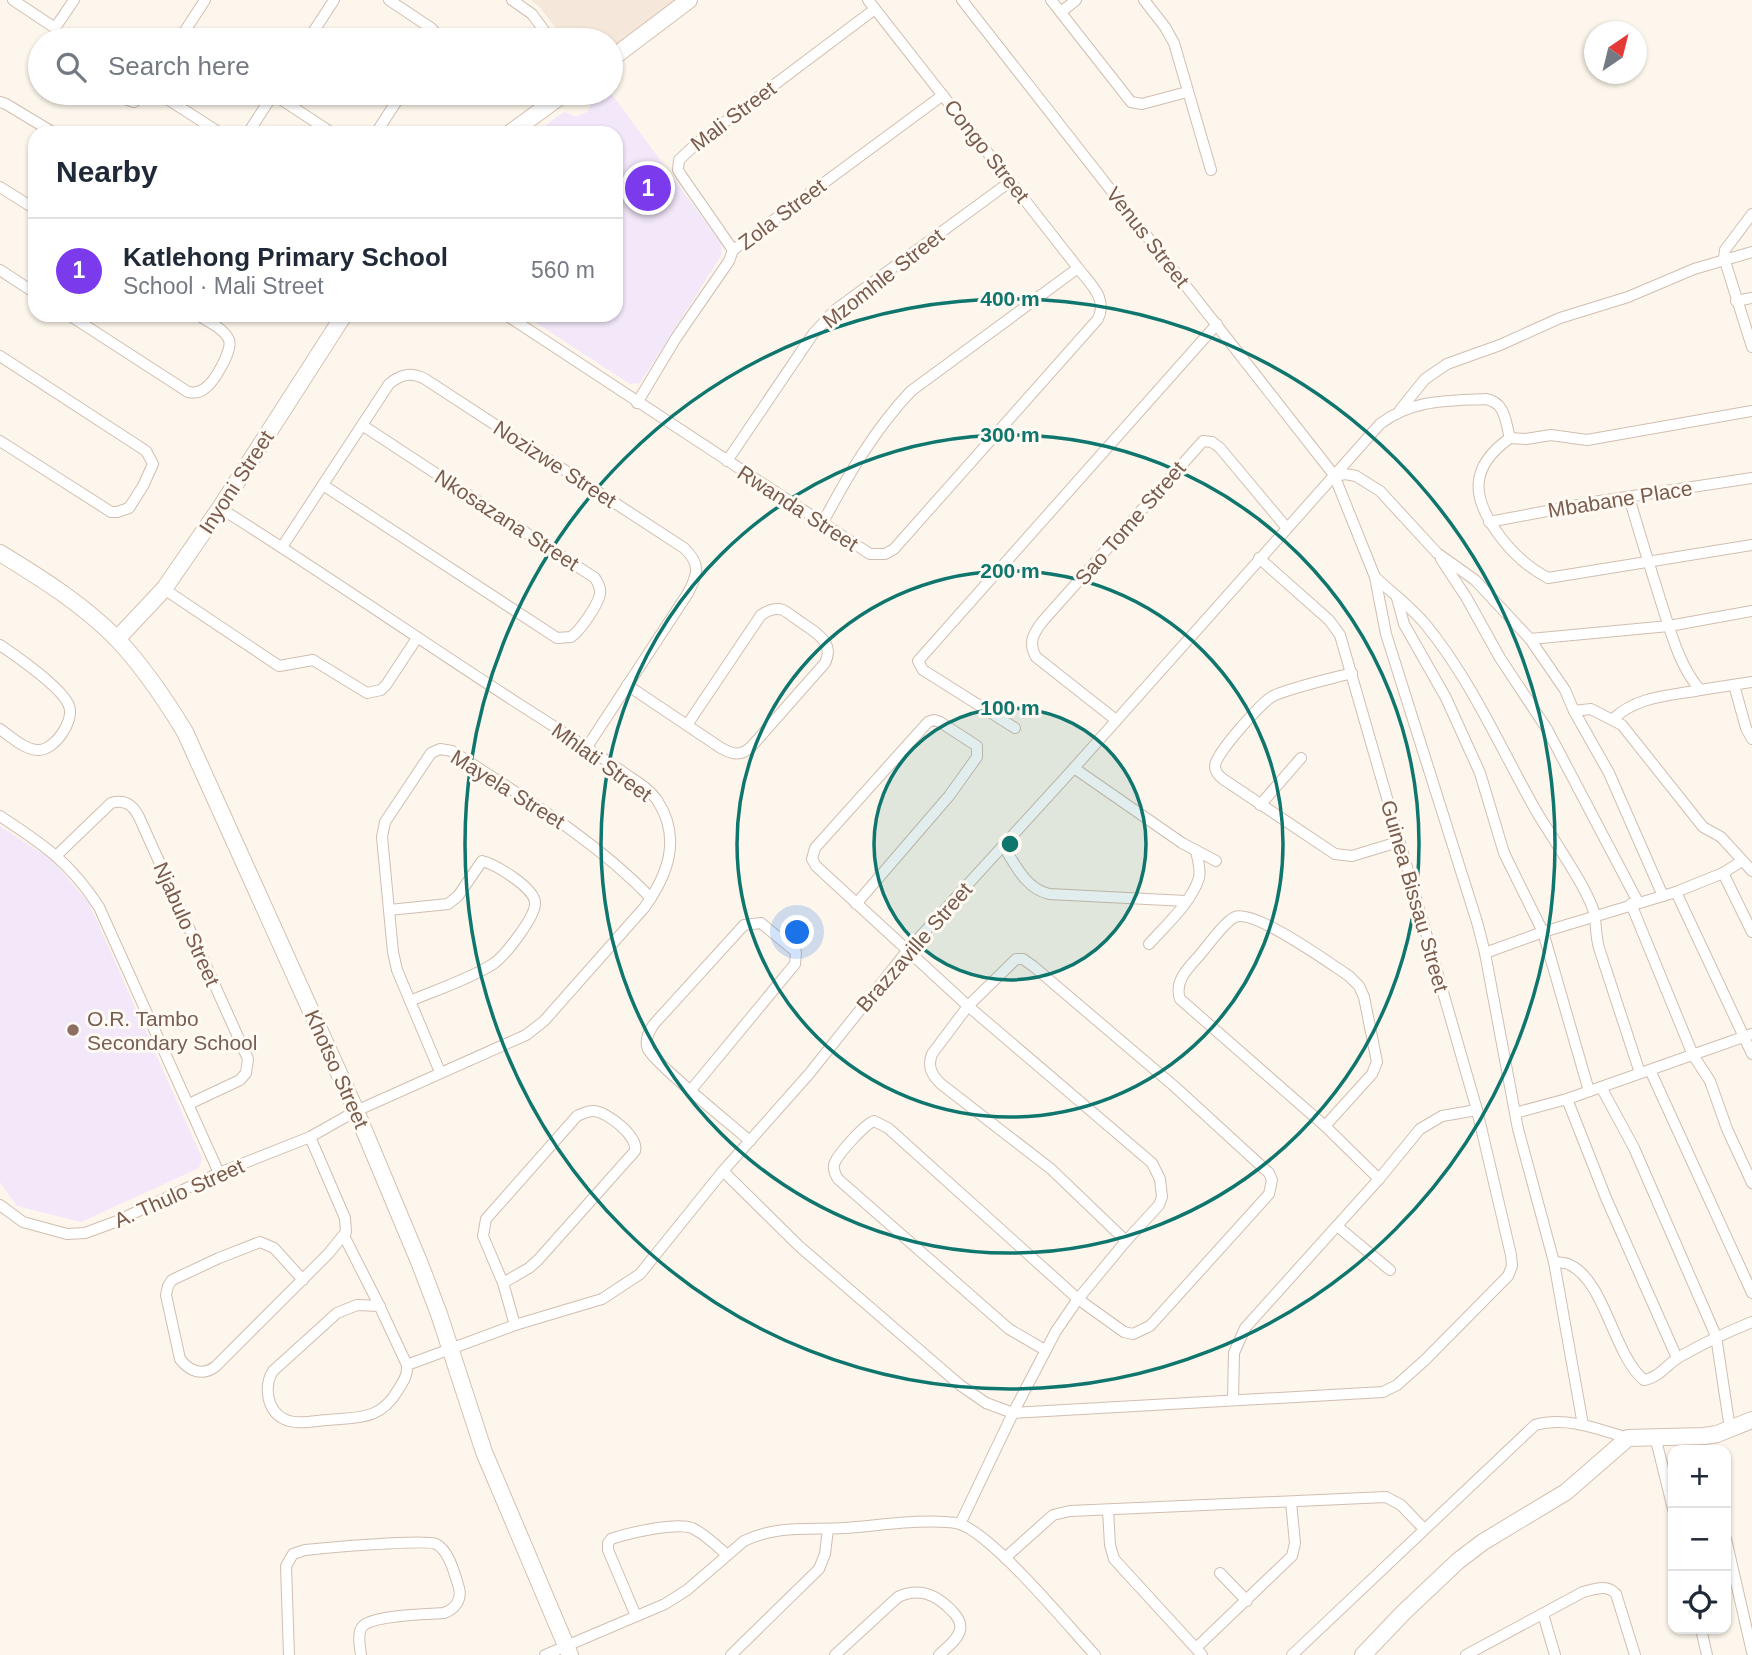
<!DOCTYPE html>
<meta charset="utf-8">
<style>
:root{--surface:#fff;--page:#f2f2f3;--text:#1f2937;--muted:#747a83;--line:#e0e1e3;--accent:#7c3aed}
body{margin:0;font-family:Helvetica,sans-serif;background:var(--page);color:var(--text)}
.controls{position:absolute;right:21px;bottom:21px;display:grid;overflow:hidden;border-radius:14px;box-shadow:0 2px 5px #0004}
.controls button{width:63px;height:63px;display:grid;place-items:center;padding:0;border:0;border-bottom:2px solid var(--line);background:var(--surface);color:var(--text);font:35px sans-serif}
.compass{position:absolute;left:1584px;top:21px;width:63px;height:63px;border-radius:50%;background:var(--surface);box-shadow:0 2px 5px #0004;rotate:35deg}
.you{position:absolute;left:798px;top:933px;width:24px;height:24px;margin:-18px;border:5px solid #fff;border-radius:50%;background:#1a73e8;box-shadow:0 0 0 10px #1a73e833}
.badge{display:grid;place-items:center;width:46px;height:46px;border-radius:50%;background:var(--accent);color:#fff;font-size:23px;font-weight:700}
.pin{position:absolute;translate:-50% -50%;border:4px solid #fff;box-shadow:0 2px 7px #0006}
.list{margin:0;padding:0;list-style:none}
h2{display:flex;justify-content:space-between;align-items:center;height:91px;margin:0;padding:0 28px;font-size:30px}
h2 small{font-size:23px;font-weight:400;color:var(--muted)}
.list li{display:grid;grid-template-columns:46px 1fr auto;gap:21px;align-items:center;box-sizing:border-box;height:105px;padding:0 28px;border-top:2px solid var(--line)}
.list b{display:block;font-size:26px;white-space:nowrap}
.list p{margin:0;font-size:23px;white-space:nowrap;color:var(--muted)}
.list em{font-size:23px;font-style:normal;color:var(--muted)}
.icon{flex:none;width:38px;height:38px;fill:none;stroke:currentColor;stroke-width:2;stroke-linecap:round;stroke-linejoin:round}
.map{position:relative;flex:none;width:1752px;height:1655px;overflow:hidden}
.search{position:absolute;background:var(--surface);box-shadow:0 2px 5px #0004;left:28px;top:28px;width:595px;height:77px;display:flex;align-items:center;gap:18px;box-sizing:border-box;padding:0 24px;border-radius:38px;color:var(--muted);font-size:26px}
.panel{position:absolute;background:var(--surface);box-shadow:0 2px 5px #0004;left:28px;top:126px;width:595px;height:196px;border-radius:21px}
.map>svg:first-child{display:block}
.residential{fill:#f5e8da}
.education{fill:#f3e8fa}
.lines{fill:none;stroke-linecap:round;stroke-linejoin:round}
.street-casing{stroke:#d1beb0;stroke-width:12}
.secondary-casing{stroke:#d6c0b0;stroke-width:18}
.street{stroke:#fff;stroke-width:10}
.secondary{stroke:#fff;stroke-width:16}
.ring{fill:none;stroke:#0f766e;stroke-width:3.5}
.education-dot{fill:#8d6e63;stroke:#fffaf3;stroke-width:2.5}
.labels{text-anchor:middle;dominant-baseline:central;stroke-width:6;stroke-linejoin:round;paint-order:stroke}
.street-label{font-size:21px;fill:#7a5c4d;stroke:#fffaf3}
.education-label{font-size:21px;fill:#785e54;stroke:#fffaf3;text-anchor:start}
.centre{fill:#0f766e;stroke:#fffaf3;stroke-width:3.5}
.ring-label{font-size:21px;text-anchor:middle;font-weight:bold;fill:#0f766e;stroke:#fffaf3;stroke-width:6;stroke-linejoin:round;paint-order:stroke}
</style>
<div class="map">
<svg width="1752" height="1655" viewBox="0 0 1752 1655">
<rect width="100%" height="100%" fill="#fdf6ec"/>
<polygon class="residential" points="531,0 680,0 611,50 611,40 565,40 538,5"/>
<g class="education">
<polygon points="589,93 611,93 721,243 721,256 640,383 630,384 524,315 616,315 616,133 535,133 564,112 576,117 587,112 590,106 586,95"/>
<polygon points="0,826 52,860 89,903 202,1158 199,1168 81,1222 17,1206 0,1182"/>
</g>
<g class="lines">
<defs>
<g id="street">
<polyline points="13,0 55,28 74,0"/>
<polyline points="389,0 431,28 435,32 435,40"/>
<polyline points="512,0 532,14 551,40"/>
<polyline points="962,0 1334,475 1375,577 1386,634 1477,922 1485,953 1518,1129 1554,1262 1583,1425"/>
<polyline points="1051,0 1131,102 1142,104 1187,92"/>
<polyline points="1144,0 1165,27 1174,43 1211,170"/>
<polyline points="1061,12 1076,0"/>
<polyline points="179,40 205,0"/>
<polyline points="308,40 334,0"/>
<polyline points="108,93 134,102 146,93"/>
<polyline points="158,93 220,133"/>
<polyline points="273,94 332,133"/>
<polyline points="0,102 6,104 54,133"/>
<polyline points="248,133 274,93"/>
<polyline points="376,133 402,93"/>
<polyline points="0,187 35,209"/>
<polyline points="1752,214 1725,250 1724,258 1752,347"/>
<polyline points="733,250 681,175 678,170 679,160 697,143 875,9"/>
<polyline points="0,270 35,293"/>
<polyline points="1736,301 1752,298"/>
<path d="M69 315 188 392C194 393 199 393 204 389 214 383 233 350 229 340 224 328 208 322 198 315"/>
<path d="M506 315 870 554H885L894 549 1098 319C1108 298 1090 284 1078 268L868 0"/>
<polyline points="0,356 146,451 153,464 143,486 129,508 117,512 111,512 0,441"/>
<polyline points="637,403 676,338 729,261 733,250 943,95"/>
<polyline points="1400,410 1425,379 1447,364 1500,345 1560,318 1628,297 1694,269 1752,252"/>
<path d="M1510 438C1469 467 1471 497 1499 535 1513 554 1527 567 1548 578L1752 545"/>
<polyline points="1510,438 1526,439 1551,435 1587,440 1752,411"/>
<polyline points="727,461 813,334 835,310 1011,181"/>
<polyline points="1335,476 1345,474 1356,476 1380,491 1437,553 1475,580 1530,639 1565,690 1574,711 1609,773 1663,896"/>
<path d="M323 485 557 638 571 637C580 631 598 605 600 594 601 588 598 583 595 578L362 425"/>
<path d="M1629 497C1639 532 1650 567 1661 602 1671 633 1679 665 1700 690L1752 682"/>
<polyline points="1489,522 1600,501 1752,478"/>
<path d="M822 524C847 477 874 430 911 391L1078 268"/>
<path d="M282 547 389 384C401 374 411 372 425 379L684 548C701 564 698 574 688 593L587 747"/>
<polyline points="1441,559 1466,597 1500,658 1547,729 1638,902"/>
<path d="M1375 577C1392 593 1411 607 1426 625 1471 680 1500 747 1535 809 1548 832 1592 894 1595 917 1596 928 1596 937 1599 948L1640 1073"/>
<polyline points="164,589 279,666 313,660 367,693 381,690 386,685 417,638"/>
<polyline points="1397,598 1404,624 1446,698 1480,773 1504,853 1543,932 1589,1091"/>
<polyline points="1530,639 1669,626 1752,611"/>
<path d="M0 645C16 656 63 688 69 706 75 721 54 751 38 750 25 750 10 736 0 729"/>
<path d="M1352 673C1330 679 1293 687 1273 696 1262 702 1215 754 1215 766 1215 772 1219 776 1223 779L1335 854 1352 856 1398 842"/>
<path d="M627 685 721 748C732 754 740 757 751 747L825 663C835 643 817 633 802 623 796 619 789 613 783 610 775 607 767 611 761 615L687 725"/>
<polyline points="1734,685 1746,728 1752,739"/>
<polyline points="1574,711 1591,709 1622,725 1703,827 1721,837 1752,871"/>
<path d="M1613 719C1637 696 1669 696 1700 690"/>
<path d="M1116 720 1036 657C1028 643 1033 634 1042 622L1203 441 1212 442 1220 448 1286 527"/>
<polyline points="1015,728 923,670 918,661 1217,324"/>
<polyline points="1074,768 1182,843 1216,861"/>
<polyline points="1260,805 1301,758"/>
<path d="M0 816C44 845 70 862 99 907L219 1173"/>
<path d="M1003 846C1016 865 1025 888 1049 894L1186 901"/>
<path d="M57 855 111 803C125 799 133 805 139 817L248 1059 246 1073 240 1080 189 1104"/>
<polyline points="1723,873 1752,932"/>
<polyline points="1676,892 1752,1054"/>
<polyline points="856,904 949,796 977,757 977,746 940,722 934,720 928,722 815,848 812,859 816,866 968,1006 1152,1163 1160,1179 1162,1197 1159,1205 1126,1241 1078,1299 1056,1331 1013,1413 960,1524"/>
<polyline points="1631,904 1693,1055 1710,1081 1727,1129 1752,1183"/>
<path d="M389 910 448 904 458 896 482 861C495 864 535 888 535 903 536 916 505 956 493 964 470 979 436 990 410 1001"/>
<path d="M1149 944C1166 925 1191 903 1199 878 1201 870 1198 860 1196 851"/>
<polyline points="1485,953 1543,932 1676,892 1723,873 1742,861"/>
<polyline points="1650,1070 1752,1293"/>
<path d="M440 1072 397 970 393 952 382 837 385 822 431 753 440 749 452 751C521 796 593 838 651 898"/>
<polyline points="1601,1087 1634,1148 1716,1336 1730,1429"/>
<path d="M691 1090 795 964 796 952 761 923 744 925 654 1024C649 1031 644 1040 648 1049 653 1062 734 1127 750 1141"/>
<polyline points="1567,1099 1606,1198 1677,1358"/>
<polyline points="1515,1113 1567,1099 1752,1034"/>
<path d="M1325 1126 1372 1074 1377 1062 1364 997 1359 986 1349 976C1329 963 1255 909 1235 917 1224 922 1207 947 1198 957 1187 969 1174 982 1180 999L1325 1126 1379 1179"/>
<polyline points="723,1171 799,1246 960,1385 986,1403 1013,1413 1383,1392 1397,1385 1425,1360 1508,1276 1512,1266 1511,1255 1477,1110 1340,635 1329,620 1259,558"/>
<path d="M0 1205 23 1222 67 1234 85 1233 115 1222 219 1173 310 1137 356 1111 526 1035 544 1021 644 908C668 875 682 838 657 800 648 787 632 779 620 770 588 748 555 727 522 706 421 641 322 572 220 508"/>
<polyline points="1337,1226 1390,1270"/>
<path d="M344 1236 378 1303 407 1365C408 1375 403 1382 398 1390 380 1421 358 1417 327 1420 313 1421 296 1425 284 1419 266 1410 264 1385 273 1371L337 1313 357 1305 380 1306"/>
<path d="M1554 1262C1559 1263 1566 1262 1570 1265 1605 1281 1614 1356 1644 1380 1659 1378 1668 1363 1681 1356 1704 1343 1727 1332 1752 1322"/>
<path d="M303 1280 274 1248 260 1242 219 1258 172 1280 168 1286 166 1295 180 1359C190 1372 202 1376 215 1367L329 1253 346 1232 345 1218 310 1137"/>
<path d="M503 1283 529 1268 538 1260 635 1151C639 1137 607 1111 593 1111 587 1111 582 1114 577 1116L486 1219 483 1236 503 1283 515 1325"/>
<path d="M1045 1350 1009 1329 838 1179C835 1174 832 1168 835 1162 839 1153 865 1124 874 1121L888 1128 1078 1299 1124 1332 1133 1334 1150 1326 1269 1194 1272 1180 1269 1173 1174 1086 1033 966 1023 959H1016L968 1006 932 1054C927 1067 932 1075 941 1084L1051 1169 1126 1241"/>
<path d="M407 1365 515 1325 602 1299 640 1274 723 1171 809 1074 907 951 1074 768 1380 424C1412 399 1448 401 1486 399 1506 403 1505 421 1510 438"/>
<polyline points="1233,1399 1234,1353 1245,1328 1379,1179 1420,1129 1442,1116 1477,1110"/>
<polyline points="1655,1436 1673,1509"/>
<polyline points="1108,1510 1110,1545 1114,1559 1202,1655"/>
<polyline points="1726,1539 1752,1652"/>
<polyline points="1005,1558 1053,1515 1070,1511 1386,1497 1401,1505 1424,1529"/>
<polyline points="1220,1573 1247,1601"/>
<polyline points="1543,1614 1555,1655"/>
<path d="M636 1616 608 1550V1543L611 1539C628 1533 676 1522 692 1528 705 1534 717 1546 727 1555"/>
<polyline points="1701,1629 1707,1655"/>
<polyline points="1196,1648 1292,1556 1295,1543 1291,1502"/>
<path d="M289 1655 286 1566 293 1554 305 1550C323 1548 425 1539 436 1544 449 1550 455 1575 459 1588 462 1600 455 1609 444 1613 428 1614 371 1615 362 1627 357 1634 360 1647 361 1655"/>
<path d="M545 1655 665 1604 687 1590 744 1541C776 1525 810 1530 844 1528 875 1526 927 1518 956 1523 989 1529 1069 1627 1095 1655"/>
<polyline points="731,1655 819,1569 825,1554 828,1529"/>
<path d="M835 1655 898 1597C919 1587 936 1594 952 1611 957 1616 962 1622 960 1630 958 1640 946 1648 939 1655"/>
<path d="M1292 1655 1535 1425C1566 1416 1598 1429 1628 1438"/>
<path d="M1466 1655 1583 1592C1595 1589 1607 1584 1616 1594L1635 1655"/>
</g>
<g id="secondary">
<polyline points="611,59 689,0"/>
<polyline points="510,133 565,93"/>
<path d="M0 553C41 578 84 605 118 640 144 668 165 699 185 732L356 1111 420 1264 439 1314 484 1452 570 1655"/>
<polyline points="117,639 164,589 220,508 344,315"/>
<polyline points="1363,1655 1403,1613 1458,1561 1483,1542 1566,1492 1628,1438 1704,1436 1717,1434 1752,1420"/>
</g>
</defs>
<use href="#street" class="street-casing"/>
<use href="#secondary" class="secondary-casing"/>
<use href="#street" class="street"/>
<use href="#secondary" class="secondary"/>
</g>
<circle cx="1010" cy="844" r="136" fill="#0f766e" fill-opacity=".12"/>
<g class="ring">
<circle cx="1010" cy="844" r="136"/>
<circle cx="1010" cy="844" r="273"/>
<circle cx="1010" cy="844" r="409"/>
<circle cx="1010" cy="844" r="545"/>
</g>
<circle class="education-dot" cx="73" cy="1030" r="7"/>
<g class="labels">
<g class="street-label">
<text transform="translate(733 116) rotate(-37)">Mali Street</text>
<text transform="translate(987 151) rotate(52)">Congo Street</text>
<text transform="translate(782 214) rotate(-37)">Zola Street</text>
<text transform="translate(1148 237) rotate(52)">Venus Street</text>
<text transform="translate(883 278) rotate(-38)">Mzomhle Street</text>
<text transform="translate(555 464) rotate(33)">Nozizwe Street</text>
<text transform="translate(236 482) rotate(-57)">Inyoni Street</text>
<text transform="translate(1620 499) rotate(-9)">Mbabane Place</text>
<text transform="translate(798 508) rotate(33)">Rwanda Street</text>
<text transform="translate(507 520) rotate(33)">Nkosazana Street</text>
<text transform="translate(1130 523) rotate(-49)">Sao Tome Street</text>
<text transform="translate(602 762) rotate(36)">Mhlati Street</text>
<text transform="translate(508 789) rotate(32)">Mayela Street</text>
<text transform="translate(1415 896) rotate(74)">Guinea Bissau Street</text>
<text transform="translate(187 924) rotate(66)">Njabulo Street</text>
<text transform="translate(914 947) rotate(-49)">Brazzaville Street</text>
<text transform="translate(337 1069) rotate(66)">Khotso Street</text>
<text transform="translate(179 1193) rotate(-24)">A. Thulo Street</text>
</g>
<g class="education-label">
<text x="87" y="1018">O.R. Tambo<tspan x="87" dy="24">Secondary School</tspan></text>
</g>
</g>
<circle cx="1010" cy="844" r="10" class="centre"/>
<g class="ring-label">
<text x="1010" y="306">400 m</text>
<text x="1010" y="442">300 m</text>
<text x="1010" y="578">200 m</text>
<text x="1010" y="715">100 m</text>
</g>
</svg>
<div class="controls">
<button>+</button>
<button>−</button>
<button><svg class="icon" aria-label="locate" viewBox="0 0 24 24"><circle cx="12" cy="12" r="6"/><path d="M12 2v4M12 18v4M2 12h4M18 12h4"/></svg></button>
</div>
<svg class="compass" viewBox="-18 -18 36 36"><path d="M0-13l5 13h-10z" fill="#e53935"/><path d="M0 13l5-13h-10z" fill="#747a83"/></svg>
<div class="you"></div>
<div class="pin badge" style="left:648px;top:188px">1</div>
<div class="search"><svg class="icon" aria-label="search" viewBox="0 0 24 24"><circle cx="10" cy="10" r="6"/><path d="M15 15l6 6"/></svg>Search here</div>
<section class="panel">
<h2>Nearby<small></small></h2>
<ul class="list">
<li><span class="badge">1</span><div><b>Katlehong Primary School</b><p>School · Mali Street</p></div><em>560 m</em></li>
</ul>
</section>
</div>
